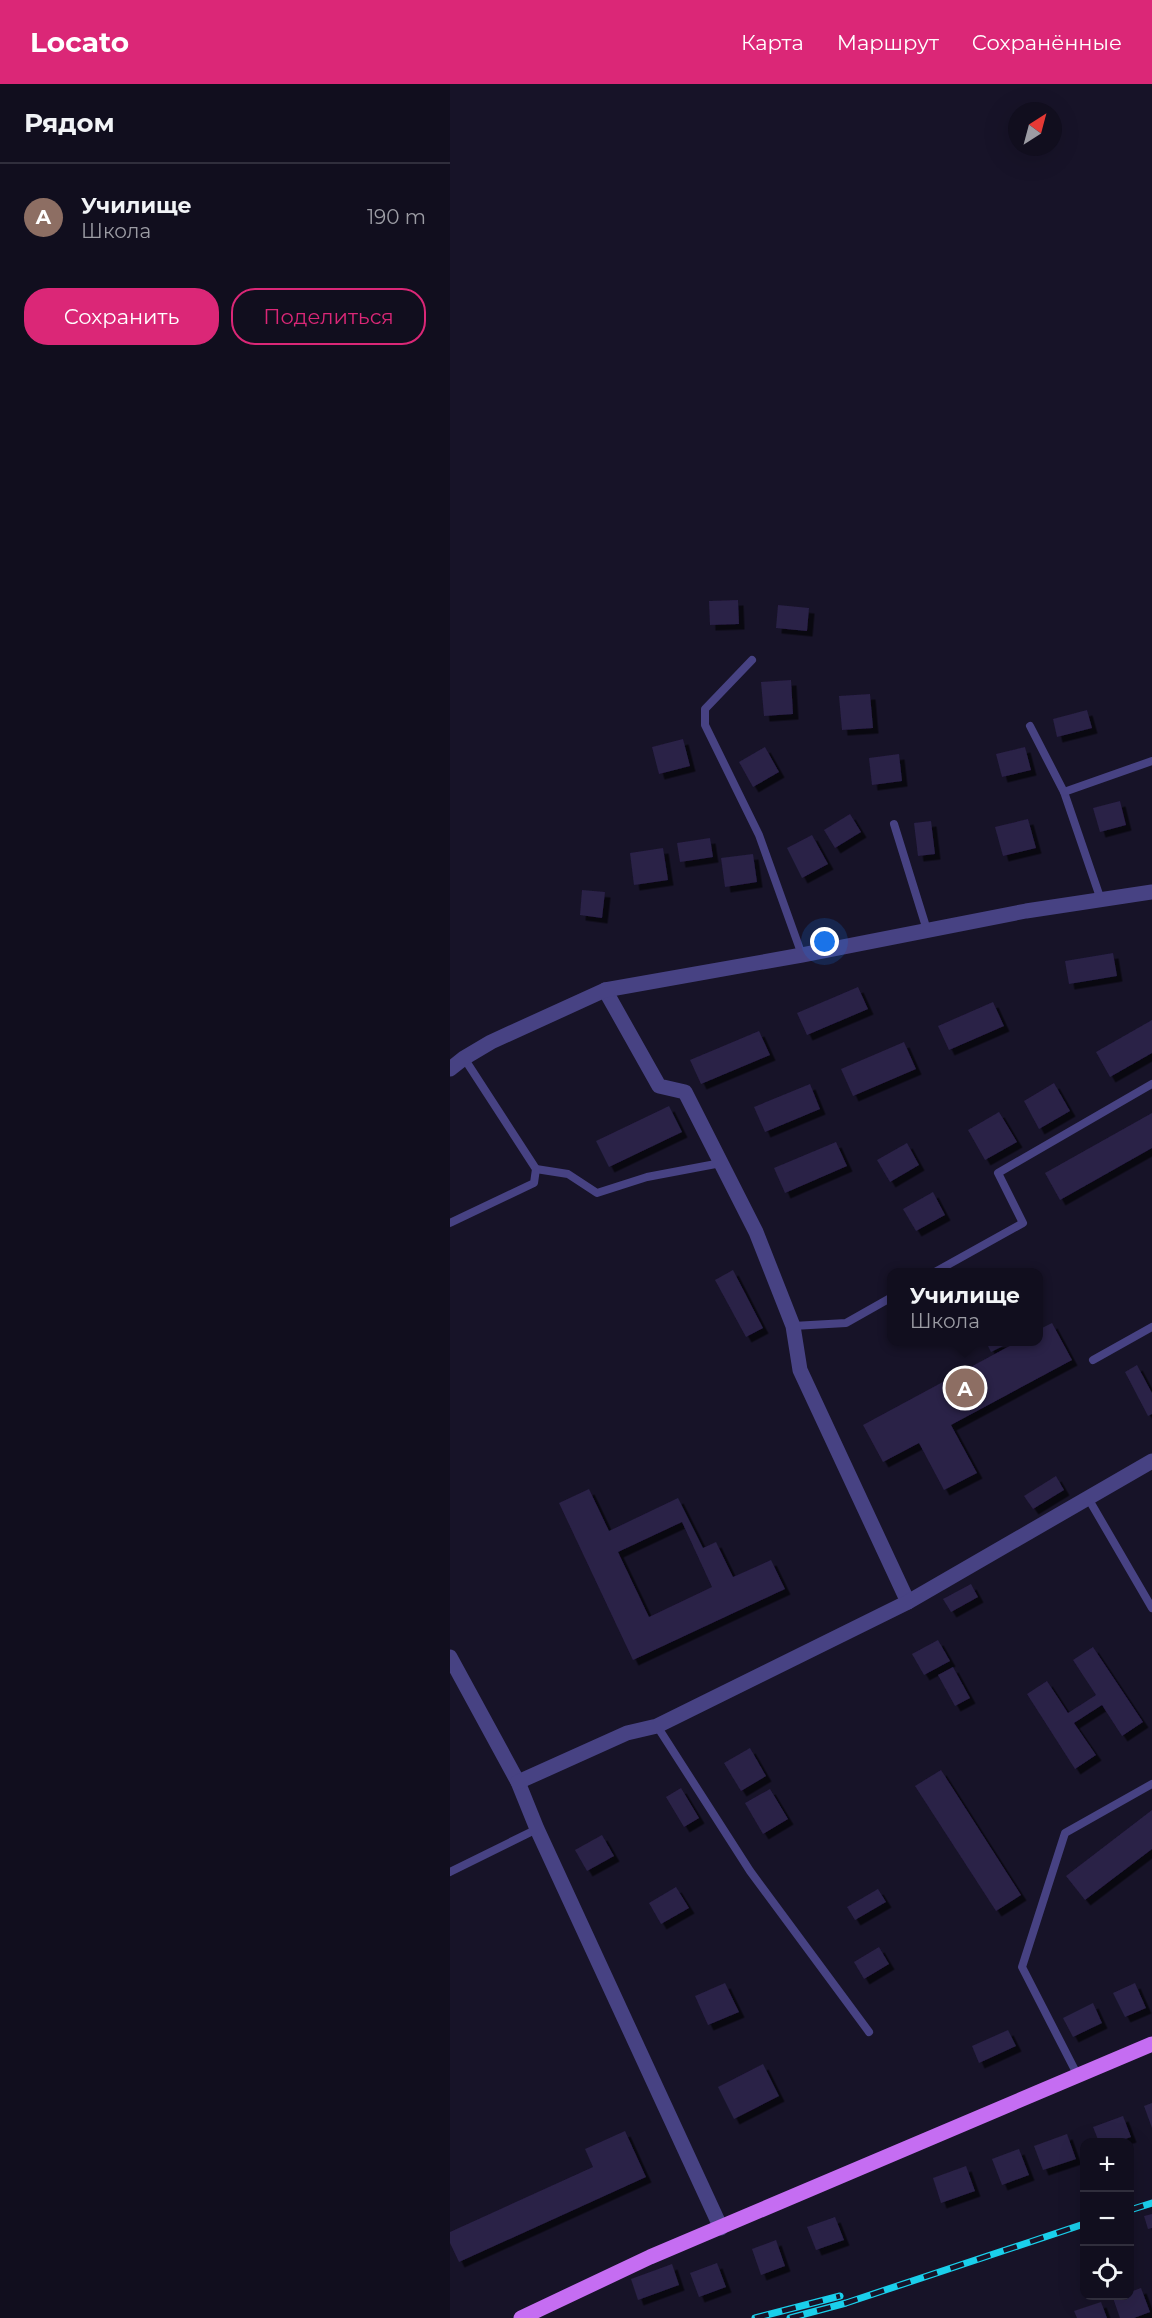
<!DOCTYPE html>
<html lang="ru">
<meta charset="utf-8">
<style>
:root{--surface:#110e1e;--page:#1a1727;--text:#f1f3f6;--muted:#9c9ca4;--line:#302e3c;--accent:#db2777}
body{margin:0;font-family:Montserrat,sans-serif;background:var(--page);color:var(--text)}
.controls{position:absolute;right:18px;bottom:18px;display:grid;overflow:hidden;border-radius:12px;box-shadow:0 6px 24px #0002}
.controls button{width:54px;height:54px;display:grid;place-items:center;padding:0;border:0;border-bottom:2px solid var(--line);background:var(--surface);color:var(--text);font:30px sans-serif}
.compass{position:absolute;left:558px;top:18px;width:54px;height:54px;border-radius:50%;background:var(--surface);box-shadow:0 6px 24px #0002;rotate:36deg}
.you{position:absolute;left:375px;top:858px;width:21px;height:21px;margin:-15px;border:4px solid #fff;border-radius:50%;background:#1a73e8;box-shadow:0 0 0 9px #1a73e833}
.badge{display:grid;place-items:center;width:39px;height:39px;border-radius:50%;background:var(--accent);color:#fff;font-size:20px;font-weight:700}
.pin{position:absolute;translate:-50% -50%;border:3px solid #fff;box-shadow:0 2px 6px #0006}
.popup{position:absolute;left:437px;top:1184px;width:156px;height:78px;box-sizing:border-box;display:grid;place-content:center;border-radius:12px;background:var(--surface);filter:drop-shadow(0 2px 4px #0005);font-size:20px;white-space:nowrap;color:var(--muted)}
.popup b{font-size:22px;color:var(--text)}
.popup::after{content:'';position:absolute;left:50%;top:100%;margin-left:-12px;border:12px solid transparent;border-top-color:var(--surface)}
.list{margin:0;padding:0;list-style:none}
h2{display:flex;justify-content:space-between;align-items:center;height:78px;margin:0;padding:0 24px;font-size:26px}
h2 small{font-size:20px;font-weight:400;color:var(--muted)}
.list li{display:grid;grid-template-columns:39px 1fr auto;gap:18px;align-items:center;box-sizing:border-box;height:108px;padding:0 24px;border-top:2px solid var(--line)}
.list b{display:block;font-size:22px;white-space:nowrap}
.list p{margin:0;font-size:20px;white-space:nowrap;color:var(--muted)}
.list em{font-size:20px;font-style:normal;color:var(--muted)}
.actions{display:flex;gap:12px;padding:18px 24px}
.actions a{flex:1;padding:14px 0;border:2px solid var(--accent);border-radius:24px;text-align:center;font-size:21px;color:var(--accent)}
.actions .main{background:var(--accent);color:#fff}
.icon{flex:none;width:33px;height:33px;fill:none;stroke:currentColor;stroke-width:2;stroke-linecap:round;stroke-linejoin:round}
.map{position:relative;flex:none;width:702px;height:2234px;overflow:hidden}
header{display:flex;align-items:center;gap:36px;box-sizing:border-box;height:84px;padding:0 30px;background:var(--accent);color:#fff}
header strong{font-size:28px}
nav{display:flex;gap:33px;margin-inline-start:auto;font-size:21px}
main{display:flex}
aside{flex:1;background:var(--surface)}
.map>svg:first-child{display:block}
.building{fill:#2a2047;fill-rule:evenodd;filter:url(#shadow)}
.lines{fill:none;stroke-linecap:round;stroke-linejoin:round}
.lane{stroke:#474283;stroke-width:8}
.street{stroke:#474283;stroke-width:15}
.primary{stroke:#c56df2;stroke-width:15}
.rail-casing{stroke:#1acfeb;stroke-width:7}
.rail{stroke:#171328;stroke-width:4.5;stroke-dasharray:14;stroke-linecap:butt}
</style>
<header>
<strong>Locato</strong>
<nav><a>Карта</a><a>Маршрут</a><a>Сохранённые</a></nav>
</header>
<main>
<aside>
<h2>Рядом<small></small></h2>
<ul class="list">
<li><span class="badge" style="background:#8d6e63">A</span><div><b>Училище</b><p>Школа</p></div><em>190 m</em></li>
</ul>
<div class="actions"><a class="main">Сохранить</a><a>Поделиться</a></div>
</aside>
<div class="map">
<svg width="702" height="2234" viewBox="0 0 702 2234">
<defs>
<filter id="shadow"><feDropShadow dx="5.5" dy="5.5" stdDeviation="0" flood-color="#0009"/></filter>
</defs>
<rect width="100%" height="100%" fill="#171328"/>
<g class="building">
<polygon points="288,516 289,540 260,541 259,517"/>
<polygon points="328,521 359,524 357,547 326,544"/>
<polygon points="341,596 343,630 314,632 311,598"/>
<polygon points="420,610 423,644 392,646 389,612"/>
<polygon points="637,626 642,644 607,653 603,635"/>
<polygon points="233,655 240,682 209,690 202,663"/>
<polygon points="315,663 329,688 303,703 289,678"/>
<polygon points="575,663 581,686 552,693 546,670"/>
<polygon points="449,670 452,697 422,701 419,674"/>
<polygon points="670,717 676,741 650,748 643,724"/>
<polygon points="400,730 411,748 385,764 374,746"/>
<polygon points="578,735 586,764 553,772 545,743"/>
<polygon points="481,737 485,770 468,772 464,739"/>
<polygon points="362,751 378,780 352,794 337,764"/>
<polygon points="260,754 263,773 230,778 227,759"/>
<polygon points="213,764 218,796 184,801 180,769"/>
<polygon points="303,770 307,798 275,803 271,774"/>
<polygon points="132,806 155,808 152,834 130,831"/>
<polygon points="663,869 667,892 619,900 615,877"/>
<polygon points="408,903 418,925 357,951 347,929"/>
<polygon points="543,918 554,942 499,966 488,942"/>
<polygon points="702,936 702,969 660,993 646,968"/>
<polygon points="309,947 320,971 251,1000 240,976"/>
<polygon points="454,958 466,985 403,1012 391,985"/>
<polygon points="604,999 620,1027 589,1045 574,1017"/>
<polygon points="360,1000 370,1025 315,1048 304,1023"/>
<polygon points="219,1022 232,1048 159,1083 146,1057"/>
<polygon points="549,1028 567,1058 535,1076 518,1046"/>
<polygon points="702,1029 702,1064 610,1116 595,1089"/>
<polygon points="386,1058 397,1082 335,1109 324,1084"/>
<polygon points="457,1059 469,1081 440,1098 427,1076"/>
<polygon points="483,1108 495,1131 466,1147 453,1125"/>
<polygon points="283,1186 313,1244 296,1253 265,1196"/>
<polygon points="602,1239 622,1276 501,1341 527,1389 494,1406 469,1359 433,1378 413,1341 567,1258 588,1258 588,1246"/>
<polygon points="536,1258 561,1258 541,1268"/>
<polygon points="687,1281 702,1309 702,1330 698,1332 675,1288"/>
<polygon points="606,1392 614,1406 583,1425 574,1412"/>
<path d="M139 1405 159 1447 228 1414 253 1464 266 1458 283 1493 321 1476 335 1505 183 1576 109 1419ZM232 1438 262 1503 199 1533 168 1468Z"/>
<polygon points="521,1500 528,1513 501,1528 493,1515"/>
<polygon points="488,1556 500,1577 474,1591 462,1570"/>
<polygon points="643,1563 693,1638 672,1652 652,1621 624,1639 646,1671 625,1685 577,1610 597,1597 618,1629 646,1611 623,1576"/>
<polygon points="503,1583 520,1614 505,1622 488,1591"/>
<polygon points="300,1664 316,1692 291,1707 274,1679"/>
<polygon points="491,1686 571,1811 546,1827 465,1702"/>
<polygon points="231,1704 249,1734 234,1743 216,1713"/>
<polygon points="320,1705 338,1735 313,1750 295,1719"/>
<polygon points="702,1726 702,1765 635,1816 616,1792"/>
<polygon points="152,1751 164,1772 137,1787 125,1766"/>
<polygon points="226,1803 239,1824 211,1840 199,1819"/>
<polygon points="428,1805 436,1818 405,1836 397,1823"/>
<polygon points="429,1863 439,1880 414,1895 404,1878"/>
<polygon points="275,1899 289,1928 258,1941 245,1912"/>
<polygon points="685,1899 696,1924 675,1933 663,1909"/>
<polygon points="643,1919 652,1939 623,1953 613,1934"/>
<polygon points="558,1946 566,1962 529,1979 522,1962"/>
<polygon points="313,1980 329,2012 284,2035 268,2003"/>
<polygon points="702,2019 702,2044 694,2022"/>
<polygon points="673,2032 681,2053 666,2058 649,2058 643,2043"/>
<polygon points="175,2047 196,2093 9,2178 0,2159 0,2148 143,2083 135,2065"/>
<polygon points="617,2050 626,2075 593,2086 584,2062"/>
<polygon points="569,2065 579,2091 552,2101 542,2075"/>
<polygon points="516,2082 525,2107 491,2119 483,2094"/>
<polygon points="702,2130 702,2144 698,2145 694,2132"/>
<polygon points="385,2133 394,2156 366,2166 357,2143"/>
<polygon points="326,2156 335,2182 311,2191 302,2165"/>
<polygon points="267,2179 276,2203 249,2213 240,2189"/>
<polygon points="222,2180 229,2201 188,2216 181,2195"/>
<polygon points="691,2204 700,2228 684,2234 670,2234 663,2214 680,2212 680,2208"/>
<polygon points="651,2218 657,2234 627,2234 624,2227"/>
</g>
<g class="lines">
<g class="lane">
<polyline points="302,576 255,625 255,641 309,751 352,871"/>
<polyline points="580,642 614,708 651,816"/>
<polyline points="614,708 702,677"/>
<polyline points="444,740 477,846"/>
<polyline points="86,1085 118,1090 147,1109 197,1093 271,1079"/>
<polyline points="0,1139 84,1099 86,1085 14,974"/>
<polyline points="485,1188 573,1139 548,1089 702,1000"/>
<polyline points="343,1242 396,1239 442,1213"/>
<polyline points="643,1276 702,1243"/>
<polyline points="638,1414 702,1524"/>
<polyline points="207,1642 300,1787 419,1948"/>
<polyline points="0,1788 87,1745"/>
<polyline points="628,1992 572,1883 615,1749 702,1700"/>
</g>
<g class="street">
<polyline points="155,906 209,1002 235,1008 306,1148 343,1242 350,1286 458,1518"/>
<polyline points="0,985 14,974 41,958 155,906 352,871 576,827 702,808"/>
<polyline points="0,1573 68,1698 87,1745 271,2144"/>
<polyline points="68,1698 177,1649 207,1642 458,1518 702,1377"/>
</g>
<polyline class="primary" points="71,2234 200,2173 702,1960"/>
<defs>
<g id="rail">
<polyline points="680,2126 702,2119"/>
<polyline points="305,2234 390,2212"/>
<polyline points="340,2234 396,2219 634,2140"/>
</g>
</defs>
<use href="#rail" class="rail-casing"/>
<use href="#rail" class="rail"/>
</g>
</svg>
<div class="controls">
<button>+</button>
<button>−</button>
<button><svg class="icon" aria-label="locate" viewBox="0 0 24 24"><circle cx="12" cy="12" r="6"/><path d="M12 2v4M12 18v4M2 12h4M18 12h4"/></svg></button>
</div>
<svg class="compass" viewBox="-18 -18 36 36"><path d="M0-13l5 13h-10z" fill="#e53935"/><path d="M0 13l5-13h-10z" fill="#9c9ca4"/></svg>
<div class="you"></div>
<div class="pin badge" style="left:515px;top:1304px;background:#8d6e63">A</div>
<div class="popup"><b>Училище</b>Школа</div>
</div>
</main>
